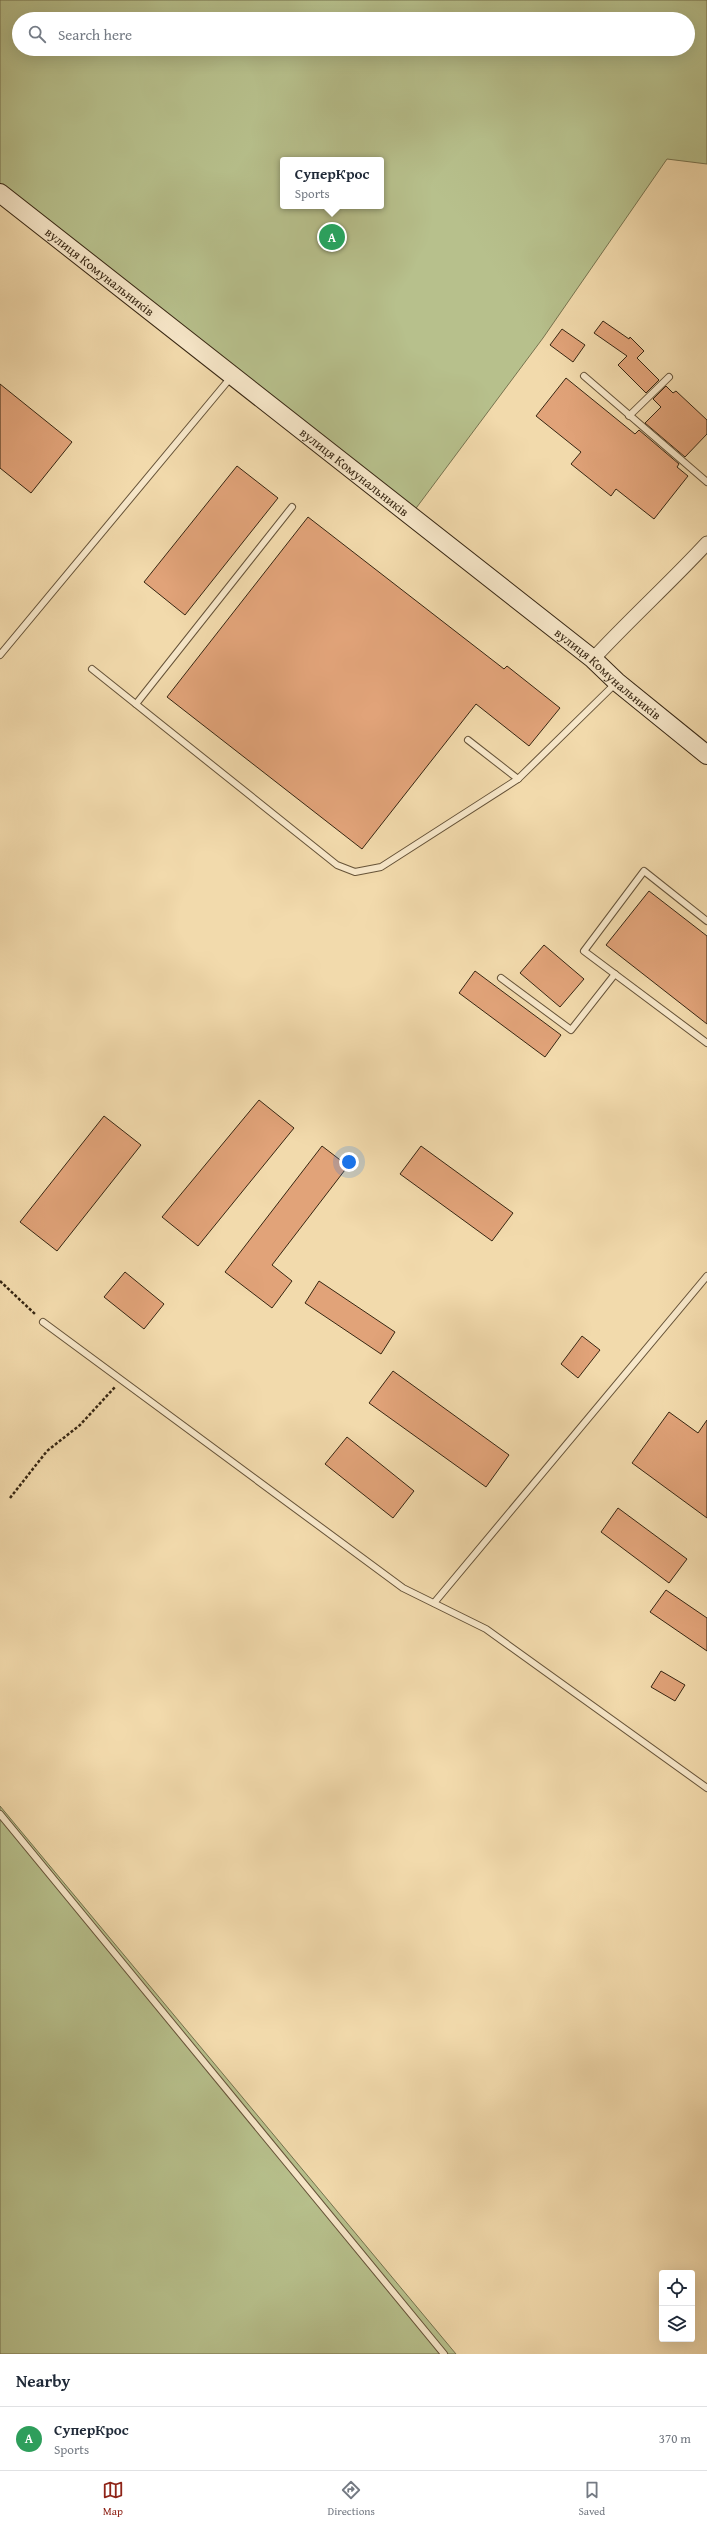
<!DOCTYPE html>
<meta charset="utf-8">
<style>
:root{--surface:#fff;--page:#f2f2f3;--text:#1f2937;--muted:#747a83;--line:#e0e1e3;--accent:#8f2418}
body{margin:0;font-family:"Gentium Book Plus",serif;background:var(--page);color:var(--text)}
.controls{position:absolute;right:12px;bottom:12px;display:grid;overflow:hidden;border-radius:4px;box-shadow:0 4px 16px #0002}
.controls button{width:36px;height:36px;display:grid;place-items:center;padding:0;border:0;border-bottom:1px solid var(--line);background:var(--surface);color:var(--text);font:20px sans-serif}
.you{position:absolute;left:349px;top:1162px;width:14px;height:14px;margin:-10px;border:3px solid #fff;border-radius:50%;background:#1a73e8;box-shadow:0 0 0 6px #1a73e833}
.badge{display:grid;place-items:center;width:26px;height:26px;border-radius:50%;background:var(--accent);color:#fff;font-size:13px;font-weight:700}
.pin{position:absolute;translate:-50% -50%;border:2px solid #fff;box-shadow:0 1px 4px #0006}
.popup{position:absolute;left:280px;top:157px;width:104px;height:52px;box-sizing:border-box;display:grid;place-content:center;border-radius:4px;background:var(--surface);filter:drop-shadow(0 1px 3px #0005);font-size:13px;white-space:nowrap;color:var(--muted)}
.popup b{font-size:15px;color:var(--text)}
.popup::after{content:'';position:absolute;left:50%;top:100%;margin-left:-8px;border:8px solid transparent;border-top-color:var(--surface)}
.list{margin:0;padding:0;list-style:none}
h2{display:flex;justify-content:space-between;align-items:center;height:52px;margin:0;padding:0 16px;font-size:17px}
h2 small{font-size:13px;font-weight:400;color:var(--muted)}
.list li{display:grid;grid-template-columns:26px 1fr auto;gap:12px;align-items:center;box-sizing:border-box;height:64px;padding:0 16px;border-top:1px solid var(--line)}
.list b{display:block;font-size:15px;white-space:nowrap}
.list p{margin:0;font-size:13px;white-space:nowrap;color:var(--muted)}
.list em{font-size:13px;font-style:normal;color:var(--muted)}
.icon{flex:none;width:22px;height:22px;fill:none;stroke:currentColor;stroke-width:2;stroke-linecap:round;stroke-linejoin:round}
.map{position:relative;flex:none;width:707px;height:2354px;overflow:hidden}
.search{position:absolute;background:var(--surface);box-shadow:0 4px 16px #0002;left:12px;right:12px;top:12px;height:44px;display:flex;align-items:center;gap:10px;box-sizing:border-box;padding:0 14px;border-radius:22px;color:var(--muted);font-size:15px}
.sheet{height:116px;background:var(--surface)}
nav{display:flex;justify-content:space-around;align-items:center;box-sizing:border-box;height:56px;border-top:1px solid var(--line);background:var(--surface);font-size:11px;color:var(--muted)}
nav a{display:grid;justify-items:center;gap:2px}
nav .on{color:var(--accent)}
.map>svg:first-child{display:block}
.green{fill:#b7c08c;stroke:#77734f;fill-rule:evenodd}
.building{fill:#e1a379;stroke:#372612}
.lines{fill:none;stroke-linecap:round;stroke-linejoin:round}
.lane-casing{stroke:#665338;stroke-width:8}
.street-casing{stroke:#665338;stroke-width:15}
.secondary-casing{stroke:#372612;stroke-width:20}
.path{stroke:#372612;stroke-width:2.5;stroke-dasharray:3 2;stroke-linecap:butt}
.lane{stroke:#f7e7c9;stroke-width:6}
.street{stroke:#f7e7c9;stroke-width:13}
.secondary{stroke:#f7e7c9;stroke-width:18}
.labels{text-anchor:middle;dominant-baseline:central;stroke-width:4;stroke-linejoin:round;paint-order:stroke}
.street-label{font-size:13px;fill:#372612;stroke:#f7e7c9}
</style>
<div class="map">
<svg width="707" height="2354" viewBox="0 0 707 2354">
<rect width="100%" height="100%" fill="#f2daac"/>
<filter id="stains"><feTurbulence type="fractalNoise" baseFrequency=".005" numOctaves="4"/><feColorMatrix values="0 0 0 0 .2 0 0 0 0 .09 0 0 0 0 .02 0 0 0 .5 -.17"/></filter>
<radialGradient id="worn" r=".72"><stop offset=".6" stop-color="#630" stop-opacity="0"/><stop offset="1" stop-color="#630" stop-opacity=".3"/></radialGradient>
<g class="green">
<path d="M0 0H707V164L667 159 543 338 408 519 0 197ZM19 19H688V49H19ZM283 160H381V206H283Z"/>
<polygon points="0,1806 456,2354 0,2354"/>
</g>
<g class="building">
<polygon points="603,321 629,339 630,337 644,351 637,358 659,380 646,393 618,365 627,356 594,333"/>
<polygon points="562,329 585,345 573,362 550,345"/>
<polygon points="566,378 635,434 639,430 679,464 677,467 688,476 654,519 616,489 611,496 571,464 581,452 536,416"/>
<polygon points="0,384 72,442 31,493 0,468"/>
<polygon points="666,386 673,393 676,391 707,420 707,434 685,457 645,423 661,407 653,399"/>
<polygon points="237,466 278,498 185,615 144,582"/>
<polygon points="308,517 504,669 507,666 560,708 529,746 476,704 362,849 167,697"/>
<polygon points="649,891 707,936 707,1024 606,945"/>
<polygon points="544,945 584,979 560,1007 520,973"/>
<polygon points="475,971 561,1035 545,1057 459,993"/>
<polygon points="259,1100 294,1128 198,1246 162,1217"/>
<polygon points="104,1116 141,1145 57,1251 20,1222"/>
<polygon points="322,1146 348,1166 272,1265 292,1281 272,1308 225,1272"/>
<polygon points="421,1146 513,1213 492,1241 400,1174"/>
<polygon points="125,1272 164,1304 144,1329 104,1297"/>
<polygon points="319,1281 395,1332 381,1354 305,1303"/>
<polygon points="582,1336 600,1350 578,1378 561,1364"/>
<polygon points="393,1371 509,1455 486,1487 369,1403"/>
<polygon points="669,1412 698,1433 707,1420 707,1518 632,1463"/>
<polygon points="347,1437 414,1491 393,1518 325,1464"/>
<polygon points="618,1508 687,1559 669,1583 601,1532"/>
<polygon points="666,1590 707,1618 707,1651 650,1612"/>
<polygon points="661,1671 685,1685 675,1701 651,1687"/>
</g>
<g class="lines">
<defs>
<g id="lane">
<polyline points="584,376 707,482"/>
<polyline points="629,416 669,377"/>
<polyline points="0,655 232,376"/>
<polyline points="92,669 337,865 355,872 381,867 518,779"/>
<polyline points="136,704 292,507"/>
<polyline points="468,740 518,779 616,683"/>
<polyline points="707,921 644,871 584,951 707,1043"/>
<polyline points="501,978 571,1030 615,974"/>
<polyline points="43,1322 403,1588 486,1629 707,1788"/>
<polyline points="434,1603 707,1276"/>
<polyline points="0,1814 444,2354"/>
</g>
<path id="street" d="M593 659C630 619 670 583 707 543"/>
<g id="secondary">
<path id="s1" d="M0 193 593 659 617 682 707 755"/>
</g>
</defs>
<use href="#lane" class="lane-casing"/>
<use href="#street" class="street-casing"/>
<use href="#secondary" class="secondary-casing"/>
<g class="path">
<polyline points="0,1281 36,1315"/>
<polyline points="10,1498 47,1451 80,1425 115,1387"/>
</g>
<use href="#lane" class="lane"/>
<use href="#street" class="street"/>
<use href="#secondary" class="secondary"/>
</g>
<g class="labels">
<g class="street-label">
<text stroke="none"><textPath href="#s1" startOffset="127">вулиця Комунальників</textPath></text>
<text stroke="none"><textPath href="#s1" startOffset="451">вулиця Комунальників</textPath></text>
<text stroke="none"><textPath href="#s1" startOffset="775">вулиця Комунальників</textPath></text>
</g>
</g>
<rect width="100%" height="100%" filter="url(#stains)"/>
<rect width="100%" height="100%" fill="url(#worn)"/>
</svg>
<div class="controls">
<button><svg class="icon" aria-label="locate" viewBox="0 0 24 24"><circle cx="12" cy="12" r="6"/><path d="M12 2v4M12 18v4M2 12h4M18 12h4"/></svg></button>
<button><svg class="icon" aria-label="layers" viewBox="0 0 24 24"><path d="M12 4l9 5-9 5-9-5zM3 14l9 5 9-5"/></svg></button>
</div>
<div class="you"></div>
<div class="pin badge" style="left:332px;top:237px;background:#2e9e5b">A</div>
<div class="popup"><b>СуперКрос</b>Sports</div>
<div class="search"><svg class="icon" aria-label="search" viewBox="0 0 24 24"><circle cx="10" cy="10" r="6"/><path d="M15 15l6 6"/></svg>Search here</div>
</div>
<section class="sheet">
<h2>Nearby<small></small></h2>
<ul class="list">
<li><span class="badge" style="background:#2e9e5b">A</span><div><b>СуперКрос</b><p>Sports</p></div><em>370 m</em></li>
</ul>
</section>
<nav>
<a class="on"><svg class="icon" aria-label="map" viewBox="0 0 24 24"><path d="M3 6l6-2 6 2 6-2v14l-6 2-6-2-6 2zM9 4v14M15 6v14"/></svg>Map</a>
<a><svg class="icon" aria-label="directions" viewBox="0 0 24 24"><path d="M12 3l9 9-9 9-9-9zM9 14v-3h6M13 9l2 2-2 2"/></svg>Directions</a>
<a><svg class="icon" aria-label="saved" viewBox="0 0 24 24"><path d="M7 4h10v16l-5-4-5 4z"/></svg>Saved</a>
</nav>
